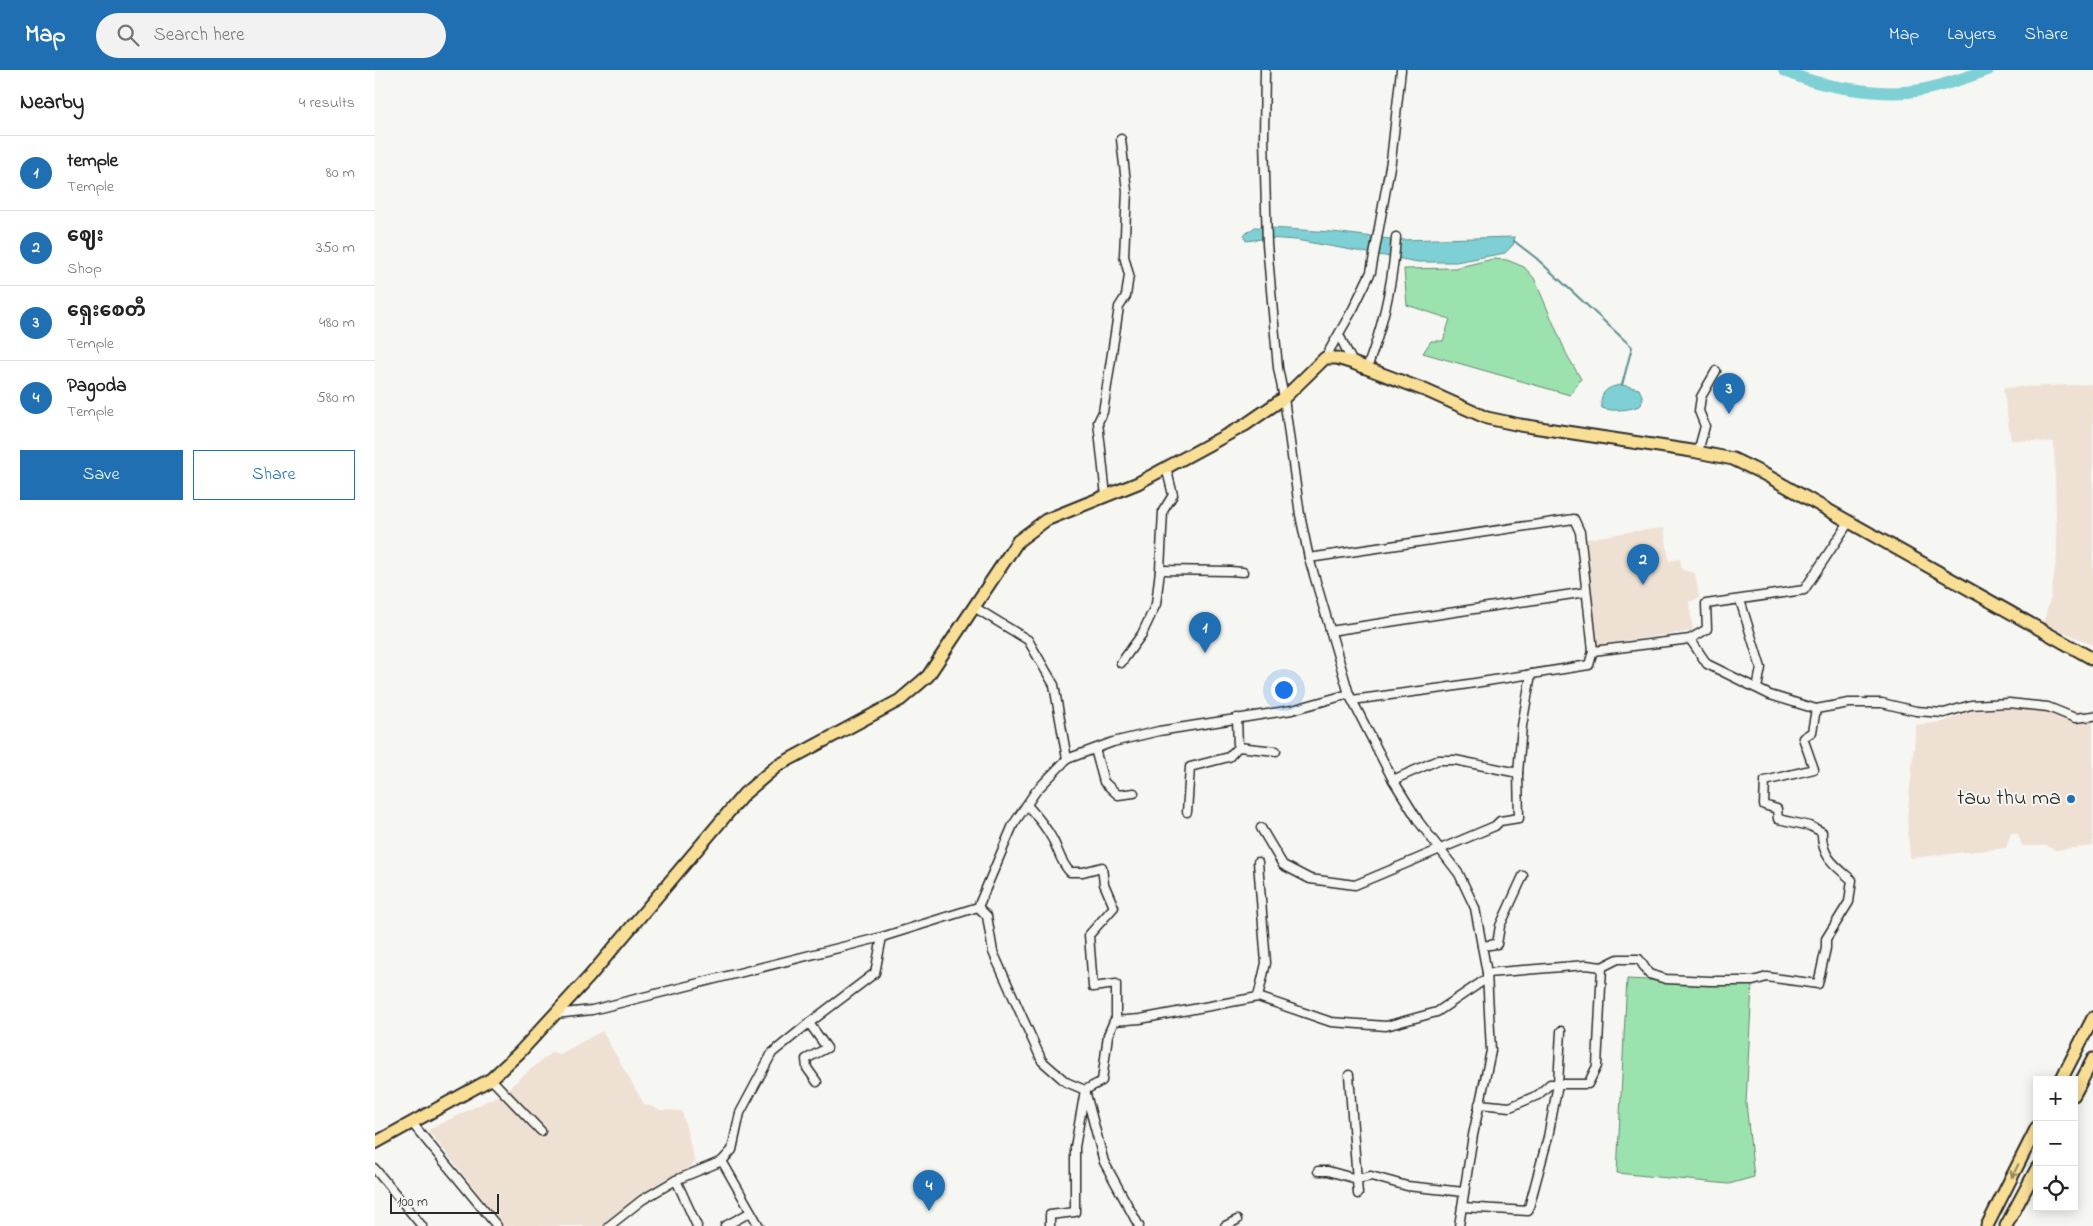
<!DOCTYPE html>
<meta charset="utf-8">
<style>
:root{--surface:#fff;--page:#f2f2f2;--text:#222;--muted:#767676;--line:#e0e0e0;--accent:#1f6fb2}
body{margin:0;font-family:"Indie Flower","Noto Sans Myanmar",sans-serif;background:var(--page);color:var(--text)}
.controls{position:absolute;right:15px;bottom:15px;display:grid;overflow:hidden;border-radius:0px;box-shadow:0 2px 12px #0003}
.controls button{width:45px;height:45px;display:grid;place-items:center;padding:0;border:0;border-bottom:1px solid var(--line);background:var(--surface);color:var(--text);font:25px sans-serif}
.scale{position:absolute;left:15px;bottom:12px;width:109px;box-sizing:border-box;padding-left:5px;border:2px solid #2b2b2b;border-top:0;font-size:14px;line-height:18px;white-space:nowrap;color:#2b2b2b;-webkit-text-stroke:4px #f6f6f2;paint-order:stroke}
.you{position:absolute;left:908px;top:619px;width:18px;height:18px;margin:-12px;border:4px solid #fff;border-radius:50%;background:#1a73e8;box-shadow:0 0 0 8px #1a73e833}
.badge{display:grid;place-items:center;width:32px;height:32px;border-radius:50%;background:var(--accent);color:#fff;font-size:16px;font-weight:700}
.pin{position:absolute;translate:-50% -41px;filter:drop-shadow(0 1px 2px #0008)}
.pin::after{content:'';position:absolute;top:26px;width:18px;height:15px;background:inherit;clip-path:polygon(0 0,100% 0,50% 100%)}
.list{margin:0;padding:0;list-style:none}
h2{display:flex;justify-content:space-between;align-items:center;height:65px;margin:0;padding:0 20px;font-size:21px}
h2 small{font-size:16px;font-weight:400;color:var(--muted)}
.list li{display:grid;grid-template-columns:32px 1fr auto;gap:15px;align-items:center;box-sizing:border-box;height:75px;padding:0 20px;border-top:1px solid var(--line)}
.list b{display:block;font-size:19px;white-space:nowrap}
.list p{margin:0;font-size:16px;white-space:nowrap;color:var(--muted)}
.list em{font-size:16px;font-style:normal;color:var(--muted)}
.actions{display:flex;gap:10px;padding:15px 20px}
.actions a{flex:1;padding:11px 0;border:1px solid var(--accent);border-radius:0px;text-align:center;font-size:18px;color:var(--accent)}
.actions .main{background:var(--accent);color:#fff}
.icon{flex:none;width:28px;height:28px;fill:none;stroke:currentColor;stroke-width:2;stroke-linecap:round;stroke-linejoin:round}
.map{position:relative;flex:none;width:1718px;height:1156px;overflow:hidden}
header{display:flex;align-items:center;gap:30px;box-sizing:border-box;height:70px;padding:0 25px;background:var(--accent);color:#fff}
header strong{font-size:24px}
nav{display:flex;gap:28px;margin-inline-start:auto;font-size:18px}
.search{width:350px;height:45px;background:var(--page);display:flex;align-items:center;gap:12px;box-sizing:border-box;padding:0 18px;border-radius:28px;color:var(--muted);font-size:19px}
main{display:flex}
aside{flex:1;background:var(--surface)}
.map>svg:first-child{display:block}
.built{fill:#eee1d3}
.green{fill:#9ce2af;stroke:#64866d}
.water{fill:#7ed0d4;stroke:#5d8e90}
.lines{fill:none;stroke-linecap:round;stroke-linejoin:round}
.stream{stroke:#5d8e90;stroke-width:2}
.river{stroke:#7ed0d4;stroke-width:12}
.minor-casing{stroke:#2b2b2b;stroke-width:11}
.highway-casing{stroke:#2b2b2b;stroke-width:15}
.minor{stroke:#f6f6f2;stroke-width:8}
.highway{stroke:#f9df96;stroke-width:11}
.oneway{stroke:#928560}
.poi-dot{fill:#1f6fb2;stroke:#f6f6f2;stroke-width:2}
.labels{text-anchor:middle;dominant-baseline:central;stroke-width:4;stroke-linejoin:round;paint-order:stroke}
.poi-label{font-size:22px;fill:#2b2b2b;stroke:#f6f6f2;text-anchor:end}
</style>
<header>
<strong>Map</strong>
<div class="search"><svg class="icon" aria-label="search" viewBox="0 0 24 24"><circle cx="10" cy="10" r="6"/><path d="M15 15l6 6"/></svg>Search here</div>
<nav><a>Map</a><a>Layers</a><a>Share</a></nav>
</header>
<main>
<aside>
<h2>Nearby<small>4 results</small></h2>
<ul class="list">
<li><span class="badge">1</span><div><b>temple</b><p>Temple</p></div><em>80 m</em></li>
<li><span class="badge">2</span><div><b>ဈေး</b><p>Shop</p></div><em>350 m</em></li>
<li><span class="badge">3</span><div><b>ရှေးစေတီ</b><p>Temple</p></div><em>480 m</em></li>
<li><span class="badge">4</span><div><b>Pagoda</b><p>Temple</p></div><em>580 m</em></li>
</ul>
<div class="actions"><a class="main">Save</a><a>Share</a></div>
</aside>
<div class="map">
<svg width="1718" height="1156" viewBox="0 0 1718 1156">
<rect width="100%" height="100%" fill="#f6f6f2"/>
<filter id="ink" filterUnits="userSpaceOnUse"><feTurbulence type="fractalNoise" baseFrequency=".02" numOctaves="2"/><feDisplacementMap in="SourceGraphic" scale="10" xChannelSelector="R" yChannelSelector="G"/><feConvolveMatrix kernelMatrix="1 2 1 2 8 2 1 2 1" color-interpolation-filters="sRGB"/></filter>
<g filter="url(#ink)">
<g class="built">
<polygon points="1718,314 1718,575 1668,553 1676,526 1682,485 1679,372 1636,370 1628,318"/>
<polygon points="1289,458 1294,491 1305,489 1307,500 1320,503 1324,528 1314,532 1318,561 1220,575 1211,469 1260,461"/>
<polygon points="1627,639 1718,641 1718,776 1681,780 1672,776 1647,776 1643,764 1636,763 1631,778 1535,788 1532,749 1541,655 1568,652 1592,642"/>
<polygon points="227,961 269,1034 286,1040 307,1041 320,1093 236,1148 227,1156 129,1156 53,1060 126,1024 177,982 185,984"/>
</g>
<g class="green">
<polygon points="1118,189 1132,190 1149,197 1159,208 1192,285 1206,309 1195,325 1048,283 1056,271 1068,271 1075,249 1032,235 1029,199 1080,198"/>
<polygon points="1252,909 1377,915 1371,1033 1379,1107 1354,1114 1242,1103"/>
</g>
<g class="water">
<polygon points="880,157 957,162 1024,170 1140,167 1138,175 1130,183 1081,192 1043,192 921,170 893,168 871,171 869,165"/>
<path d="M1247 315 1264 319 1268 328 1266 335C1257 340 1236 342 1227 338 1223 323 1233 316 1247 315Z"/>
</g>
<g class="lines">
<polyline class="stream" points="1139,171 1161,188 1257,277 1247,315"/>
<path class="river" d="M1409 0C1441 17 1510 27 1546 20 1569 16 1591 7 1613 0"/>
<defs>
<g id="minor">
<polyline points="890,0 889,67 892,174 898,243 903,298 909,328 925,445 934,488 974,624 1018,710 1044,752 1084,804 1100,838 1112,903 1116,981 1098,1065 1084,1156"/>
<polyline points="964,265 978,293"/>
<polyline points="950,288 978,239 996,202 1016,91 1026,0"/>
<path d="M992 298C1008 256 1018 211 1021 167"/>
<polyline points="1323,382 1330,356 1324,341 1326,327 1341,301"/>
<polyline points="731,426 723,352 728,342 744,237 751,226 754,205 749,186 752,121 746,69"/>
<polyline points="934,488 1199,449 1205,462 1218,581"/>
<polyline points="785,500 855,501 868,502"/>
<polyline points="1365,530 1386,598 1382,618"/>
<polyline points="599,537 653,570 679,615 692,689"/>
<polyline points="955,561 1211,522"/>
<polyline points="1315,569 1332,594 1395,625 1441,639 1474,633 1507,633 1541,641 1569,643 1596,635 1634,633 1673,637 1700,648 1718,646"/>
<polyline points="746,593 767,564 781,534 785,500 788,441 798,425 791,397"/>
<polyline points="977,630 1068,618 1214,595 1218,581 1315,569 1332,559 1331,534 1429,520 1474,452"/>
<polyline points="863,677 901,681"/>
<polyline points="720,679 729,712 743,725 759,723"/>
<polyline points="1018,710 1063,690 1080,690 1143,703"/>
<path d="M652 735C662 746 671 757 678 770 684 782 686 793 695 802H708L727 797 729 814 739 837 714 865 718 917 741 914V951"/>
<polyline points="812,742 815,697 854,687 863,677 862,648"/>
<polyline points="886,758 908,795 935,809 980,815 1120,756 1125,751 1144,748 1143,703 1147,656 1156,604"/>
<polyline points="883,792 891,893 883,927"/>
<polyline points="603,837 612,846 618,882 667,991 691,1012 710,1020 729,1092 764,1156"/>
<polyline points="1107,876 1122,874 1125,856 1148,806"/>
<path d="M1112 903 1211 895 1227 897 1243 889H1264L1274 904 1291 909 1335 911H1378L1392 907 1443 914 1451 878V869L1474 832 1477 810C1459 795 1446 786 1447 762L1435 756 1403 749 1402 739 1389 735 1390 711 1439 699 1428 668 1437 662 1441 639"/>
<polyline points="180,944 217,940 507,867 603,837 638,755 661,721 692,689 738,672 784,661 917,640 974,624"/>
<polyline points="434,953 452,978 431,989 432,998 442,1012"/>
<polyline points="974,1005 983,1124"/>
<polyline points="116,1009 166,1061"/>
<polyline points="1104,1034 1135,1037 1163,1025 1175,1014 1213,1014 1222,996 1227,897"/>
<polyline points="37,1053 122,1156"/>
<polyline points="347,1091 384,1156"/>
<polyline points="0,1099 47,1156"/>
<polyline points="943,1101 953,1101 982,1109 996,1106 1032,1116 1089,1122"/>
<polyline points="301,1110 322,1156"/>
<polyline points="1087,1137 1153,1141 1173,1067 1183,1014 1186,961"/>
<polyline points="234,1156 267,1130 301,1110 347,1091 357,1080 365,1043 397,983 434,953 500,903 507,867"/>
<polyline points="350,1156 376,1142"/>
<polyline points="675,1156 675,1145 700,1142 700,1077 710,1020 727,1011 733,965 739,951 765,949 883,927 956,952 1011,956 1062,942 1111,909"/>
<polyline points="850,1156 862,1150"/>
</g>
<g id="highway">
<polyline points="1686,1010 1718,948"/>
<polyline points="1699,1025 1718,989"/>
<polyline points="0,1073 116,1009 144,983 214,907 369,724 402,696 525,630 553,606 643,471 671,450 763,413 870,355 909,328 950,288 962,288 978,293 1052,321 1112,348 1145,355 1317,381 1358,389 1389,404 1718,589"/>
<polyline points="1612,1156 1662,1057"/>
<polyline points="1631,1156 1662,1098"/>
</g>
</defs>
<use href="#minor" class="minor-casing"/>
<use href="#highway" class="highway-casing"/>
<use href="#minor" class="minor"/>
<use href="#highway" class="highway"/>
</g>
<defs><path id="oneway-shaft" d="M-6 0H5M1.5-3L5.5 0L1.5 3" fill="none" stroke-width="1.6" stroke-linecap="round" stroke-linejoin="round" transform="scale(1.25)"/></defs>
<use class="oneway" href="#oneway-shaft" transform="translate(1640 1101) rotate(117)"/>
</g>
<circle class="poi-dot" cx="1696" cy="729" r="5"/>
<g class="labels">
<g class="poi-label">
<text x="1686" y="729">taw thu ma</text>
</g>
</g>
</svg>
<div class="controls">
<button>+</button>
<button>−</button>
<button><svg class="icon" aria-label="locate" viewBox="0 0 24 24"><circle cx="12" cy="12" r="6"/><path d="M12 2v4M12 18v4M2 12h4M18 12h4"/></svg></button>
</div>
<div class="scale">100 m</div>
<div class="you"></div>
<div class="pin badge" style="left:830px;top:583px">1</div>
<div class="pin badge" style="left:1268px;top:515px">2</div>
<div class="pin badge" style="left:1354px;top:344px">3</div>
<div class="pin badge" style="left:554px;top:1141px">4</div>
</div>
</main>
